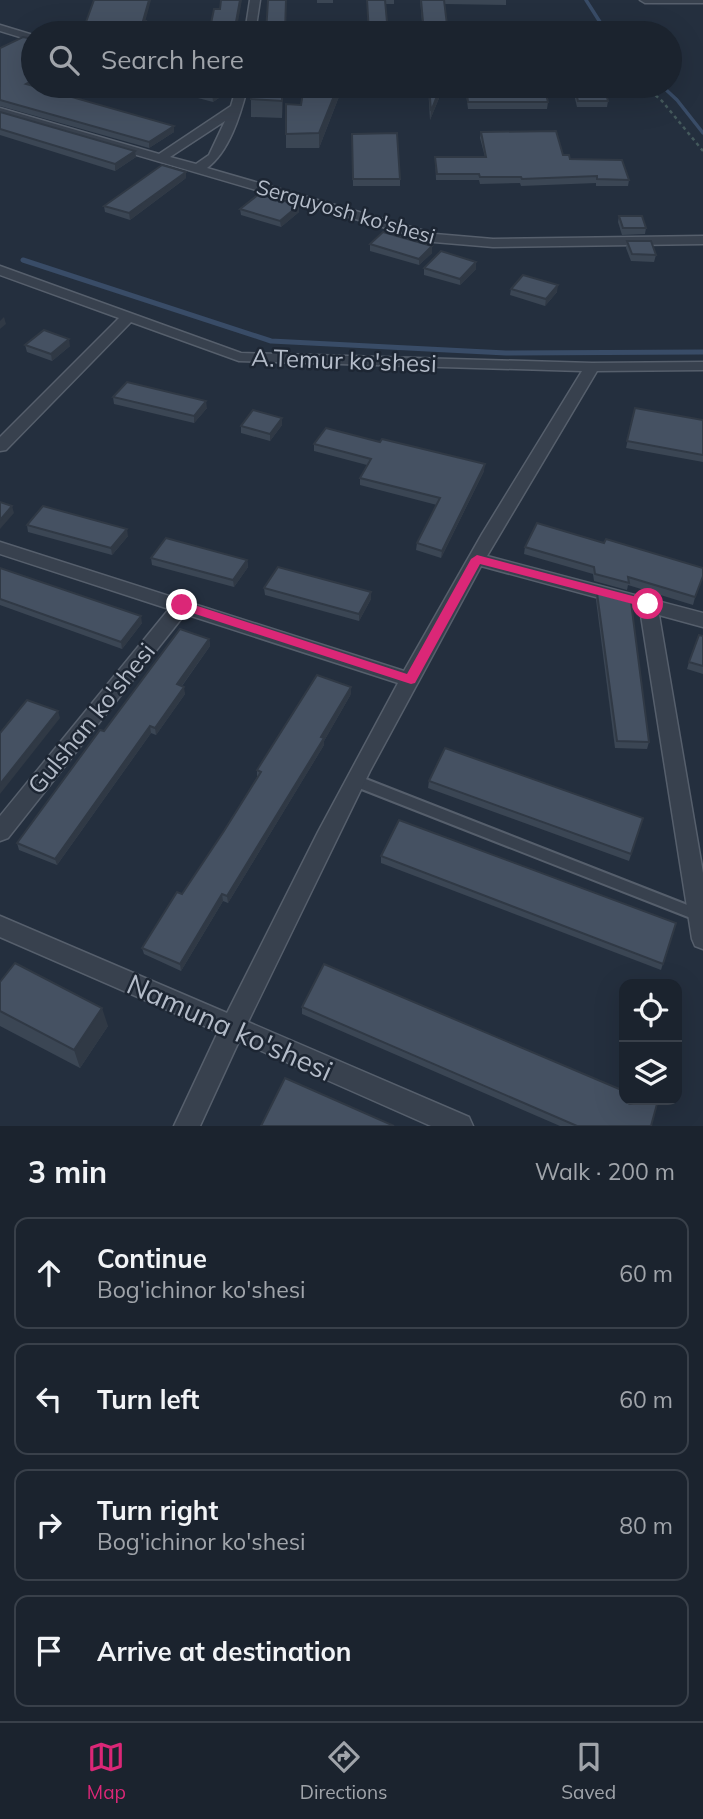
<!DOCTYPE html>
<meta charset="utf-8">
<style>
:root{--surface:#1b232e;--page:#282f3a;--text:#f1f3f6;--muted:#a0a4aa;--line:#39404a;--accent:#db2777}
body{margin:0;font-family:Mulish,sans-serif;background:var(--page);color:var(--text)}
.controls{position:absolute;right:21px;bottom:21px;display:grid;overflow:hidden;border-radius:14px;box-shadow:0 7px 28px #0002}
.controls button{width:63px;height:63px;display:grid;place-items:center;padding:0;border:0;border-bottom:2px solid var(--line);background:var(--surface);color:var(--text);font:35px sans-serif}
.stop{position:absolute;width:21px;height:21px;margin:-16px;border:5px solid #db2777;border-radius:50%;background:#fff}
.stop.end{background:#db2777;border-color:#fff;box-shadow:0 2px 7px #0008}
.list{margin:0;padding:0;list-style:none}
h2{display:flex;justify-content:space-between;align-items:center;height:91px;margin:0;padding:0 28px;font-size:30px}
h2 small{font-size:23px;font-weight:400;color:var(--muted)}
.list li{display:grid;grid-template-columns:46px 1fr auto;gap:21px;align-items:center;box-sizing:border-box;height:112px;margin:0 14px 14px;padding:0 14px;border:2px solid var(--line);border-radius:14px}
.list b{display:block;font-size:26px;white-space:nowrap}
.list p{margin:0;font-size:23px;white-space:nowrap;color:var(--muted)}
.list em{font-size:23px;font-style:normal;color:var(--muted)}
.icon{flex:none;width:38px;height:38px;fill:none;stroke:currentColor;stroke-width:2;stroke-linecap:round;stroke-linejoin:round}
.map{position:relative;flex:none;width:703px;height:1126px;overflow:hidden}
.search{position:absolute;background:var(--surface);box-shadow:0 7px 28px #0002;left:21px;right:21px;top:21px;height:77px;display:flex;align-items:center;gap:18px;box-sizing:border-box;padding:0 24px;border-radius:38px;color:var(--muted);font-size:26px}
.sheet{height:595px;background:var(--surface)}
nav{display:flex;justify-content:space-around;align-items:center;box-sizing:border-box;height:98px;border-top:2px solid var(--line);background:var(--surface);font-size:19px;color:var(--muted)}
nav a{display:grid;justify-items:center;gap:4px}
nav .on{color:var(--accent)}
.map>svg:first-child{display:block}
.lines{fill:none;stroke-linecap:round;stroke-linejoin:round}
.stream-far1{stroke:#394c67;stroke-width:3.5}
.stream{stroke:#394c67;stroke-width:5}
.lane-casing{stroke:#565f6c;stroke-width:15}
.street-casing{stroke:#565f6c;stroke-width:3}
.path{stroke:#44595c;stroke-width:2.5;stroke-dasharray:3.5 3.5;stroke-linecap:butt}
.lane{stroke:#38414e;stroke-width:11}
.street{fill:#38414e;fill-rule:evenodd}
.wall{fill:#3b4654}
.shaded-wall{fill:#303945}
.building{fill:#455162;stroke:#303945;stroke-width:2}
.route{fill:#db2777}
.labels{text-anchor:middle;dominant-baseline:central;stroke-width:5;stroke-linejoin:round;paint-order:stroke}
.far-street-label{font-size:21px;fill:#b4bcc9;stroke:#1d2633}
.street-label{font-size:24px;fill:#b4bcc9;stroke:#1d2633}
.near-street-label{font-size:28px;fill:#b4bcc9;stroke:#1d2633}
</style>
<div class="map">
<svg width="703" height="1126" viewBox="0 0 703 1126">
<rect width="100%" height="100%" fill="#242f3e"/>
<g class="lines">
<g class="stream-far1">
<polyline points="586,0 607,33"/>
<polyline points="662,86 677,100 703,133"/>
</g>
<polyline class="stream" points="23,260 271,341 506,353 703,352"/>
<defs>
<polyline id="lane" points="356,781 698,915"/>
<g id="street">
<polygon points="250,0 260,0 255,33 245,33"/>
<polygon points="640,0 703,0 703,3 645,3"/>
<polygon points="0,25 33,35 33,41 0,31"/>
<path d="M222 86H381L376 89H247C240 116 229 152 207 168L435 234 493 239 703 236V244L493 247 434 242 0 115V108L159 154 231 106 236 89 223 88ZM225 121 209 155 196 164 170 157Z"/>
<polygon points="0,266 241,353 592,363 703,362 703,370 597,371 487,556 703,613 703,627 659,615 703,873 703,949 695,946 692,939 640,609 481,566 370,771 248,1022 469,1117 473,1126 431,1126 239,1041 200,1126 174,1126 218,1032 0,937 0,916 227,1013 318,832 398,683 185,614 8,838 0,841 0,816 169,609 0,554 0,542 404,671 482,534 582,371 239,361 131,322 6,450 0,451 0,437 119,318 0,275"/>
</g>
</defs>
<use href="#lane" class="lane-casing"/>
<use href="#street" class="street-casing"/>
<g class="path">
<polyline points="589,29 592,33"/>
<polyline points="645,86 662,101 703,151"/>
</g>
<use href="#lane" class="lane"/>
<use href="#street" class="street"/>
</g>
<g class="wall">
<rect x="317" y="0" width="16" height="3"/>
<polygon points="367,0 394,0 394,4 385,4"/>
<polygon points="420,0 506,0 506,5 444,4 448,33 423,33"/>
<polygon points="0,48 33,86 174,132 149,148 0,106"/>
<polygon points="197,86 229,86 229,91 213,102 198,98"/>
<polygon points="304,86 340,86 340,94 319,148 286,148 286,134 301,105"/>
<polygon points="428,86 444,86 430,120"/>
<polygon points="465,86 544,86 548,102 547,109 468,109"/>
<polygon points="572,86 604,86 608,101 607,107 577,107"/>
<polygon points="283,92 282,118 251,117 251,99"/>
<polygon points="0,112 135,151 136,157 115,171 0,135"/>
<polygon points="481,132 563,155 570,159 629,180 628,186 596,186 596,183 521,186 520,183 480,184 479,180 436,180 435,157 485,157 480,138"/>
<polygon points="352,134 400,179 400,186 353,186"/>
<polygon points="186,178 130,220 105,212 104,206"/>
<polygon points="240,209 299,212 281,227 241,215"/>
<polygon points="619,216 646,228 645,234 622,235 618,222"/>
<polygon points="627,241 656,255 654,262 631,261 626,248"/>
<polygon points="370,244 432,253 419,265 370,251"/>
<polygon points="424,268 476,269 460,285 424,275"/>
<polygon points="511,289 557,292 545,306 510,295"/>
<polygon points="25,345 70,346 52,361 27,352"/>
<polygon points="113,397 207,408 194,423 114,404"/>
<polygon points="635,408 703,420 703,462 626,448"/>
<polygon points="282,425 270,441 241,433 241,426"/>
<polygon points="380,442 484,471 441,558 416,550 417,543 437,505 360,485 360,478 367,465 314,451 314,444"/>
<polygon points="27,525 128,536 112,555 28,532"/>
<polygon points="604,543 703,568 693,605 628,585 627,590 594,581 593,574 524,554 525,547"/>
<polygon points="151,558 247,560 248,567 234,587 152,565"/>
<polygon points="0,568 142,623 122,649 0,605"/>
<polygon points="264,588 371,599 359,621 265,595"/>
<polygon points="597,593 649,742 647,749 615,748 596,600"/>
<polygon points="703,636 703,674 687,669 689,662"/>
<polygon points="209,639 210,646 182,686 185,694 156,735 151,733 57,865 19,850 17,843 104,731"/>
<polygon points="351,694 324,741 324,745 228,903 223,901 181,971 144,954 142,948 182,894 224,831 257,777 257,770"/>
<polygon points="429,781 643,818 629,861 428,788"/>
<polygon points="381,856 676,923 661,970 381,863"/>
<polygon points="0,982 108,1026 80,1068 0,1026"/>
<polygon points="302,1007 651,1126 560,1126 302,1014"/>
</g>
<g class="shaded-wall">
<polygon points="149,0 151,0 144,26 143,21"/>
<polygon points="240,0 242,0 236,33 234,33"/>
<polygon points="33,80 33,86 26,84"/>
<polygon points="221,86 229,86 229,91 213,102 212,92"/>
<polygon points="282,86 283,92 282,118"/>
<polygon points="338,86 340,86 340,94 319,148 319,133"/>
<polygon points="441,86 444,86 430,120 431,111"/>
<polygon points="174,126 174,132 149,148 149,142"/>
<polygon points="135,151 136,157 115,171 115,164"/>
<polygon points="186,172 186,178 130,220 129,213"/>
<polygon points="299,205 299,212 281,227 280,221"/>
<polygon points="432,246 432,253 419,265 419,259"/>
<polygon points="476,262 476,269 460,285 460,279"/>
<polygon points="558,285 557,292 545,306 546,299"/>
<polygon points="4,317 6,324 0,329 0,321"/>
<polygon points="69,339 70,346 52,361 51,354"/>
<polygon points="206,401 207,408 194,423 194,416"/>
<polygon points="282,418 282,425 270,441 270,434"/>
<polygon points="485,464 484,471 441,558 442,551"/>
<polygon points="12,506 14,513 0,529 0,520"/>
<polygon points="127,529 128,536 112,555 111,548"/>
<polygon points="247,560 248,567 234,587 233,580"/>
<polygon points="371,592 371,599 359,621 359,614"/>
<polygon points="141,616 142,623 122,649 121,642"/>
<polygon points="209,639 210,646 178,691 177,684"/>
<polygon points="184,687 185,694 156,735 155,728"/>
<polygon points="351,687 351,694 324,741 324,745 228,903 227,896"/>
<polygon points="58,711 60,718 0,794 0,784"/>
<polygon points="150,726 151,733 57,865 55,859"/>
<polygon points="222,894 223,901 181,971 180,964"/>
<polygon points="102,1008 108,1026 80,1068 74,1050"/>
</g>
<g class="building">
<polygon points="94,0 149,0 143,21 146,21 144,29 150,29 149,33 71,33 76,22 86,22"/>
<polygon points="221,0 240,0 234,33 209,33 214,9 220,9"/>
<polygon points="268,0 286,0 285,33 266,33"/>
<polygon points="367,0 385,0 388,33 369,33"/>
<polygon points="421,0 444,0 448,33 424,33"/>
<polygon points="23,37 33,39 33,80 26,84 174,126 149,142 0,100 0,48"/>
<polygon points="197,86 221,86 212,92 197,88"/>
<polygon points="255,86 282,86 282,101 251,99"/>
<polygon points="304,86 338,86 319,133 286,134 286,104 301,105"/>
<polygon points="429,86 441,86 431,111"/>
<polygon points="466,86 544,86 548,102 468,102"/>
<polygon points="574,86 604,86 608,101 578,101"/>
<polygon points="0,112 135,151 115,164 0,129"/>
<polygon points="556,131 563,155 569,155 570,159 622,160 629,180 597,179 597,176 522,179 521,177 480,177 479,174 437,174 435,157 486,157 481,132"/>
<polygon points="397,133 400,179 353,179 352,134"/>
<polygon points="162,165 186,172 129,213 104,206"/>
<polygon points="259,194 299,205 280,221 240,209"/>
<polygon points="619,216 642,216 646,228 623,228"/>
<polygon points="383,232 432,246 419,259 370,244"/>
<polygon points="627,241 651,241 656,255 632,254"/>
<polygon points="441,251 476,262 460,279 424,268"/>
<polygon points="523,275 558,285 546,299 511,289"/>
<polygon points="44,330 69,339 51,354 25,345"/>
<polygon points="127,382 206,401 194,416 113,397"/>
<polygon points="635,408 703,420 703,455 627,441"/>
<polygon points="253,410 282,418 270,434 241,426"/>
<polygon points="326,428 380,442 382,439 485,464 442,551 417,543 440,498 360,478 371,459 314,444"/>
<polygon points="0,502 12,506 0,520"/>
<polygon points="43,506 127,529 111,548 27,525"/>
<polygon points="537,523 604,543 606,539 703,568 703,576 695,597 628,577 629,583 595,574 594,567 525,547"/>
<polygon points="166,538 247,560 233,580 151,558"/>
<polygon points="278,567 371,592 359,614 264,588"/>
<polygon points="0,568 141,616 121,642 0,599"/>
<polygon points="597,593 631,602 649,742 617,741"/>
<polygon points="180,629 209,639 177,684 184,687 155,728 150,726 55,859 17,843 100,730 104,731"/>
<polygon points="699,635 703,636 703,666 689,662"/>
<polygon points="317,675 351,687 321,737 324,738 227,896 222,894 180,964 142,948 177,892 182,894 224,831 261,772 257,770"/>
<polygon points="27,700 58,711 0,784 0,733"/>
<polygon points="445,748 643,818 631,854 429,781"/>
<polygon points="399,820 676,923 663,964 381,856"/>
<polygon points="15,963 102,1008 74,1050 0,1011 0,982"/>
<polygon points="324,964 624,1091 624,1100 646,1100 657,1104 651,1126 577,1126 302,1007"/>
<polygon points="285,1078 394,1126 261,1126"/>
</g>
<polygon class="route" points="477,555 648,600 654,604 648,608 480,564 415,683 411,684 177,608 176,605 182,601 407,674 471,559"/>
<g class="labels">
<g class="far-street-label">
<text transform="translate(346 211) rotate(16)">Serquyosh ko'shesi</text>
</g>
<g class="street-label">
<text transform="translate(344 360) rotate(2)">A.Temur ko'shesi</text>
<text transform="translate(91 718) rotate(-51)">Gulshan ko'shesi</text>
</g>
<g class="near-street-label">
<text transform="translate(230 1027) rotate(24)">Namuna ko'shesi</text>
</g>
</g>
</svg>
<div class="controls">
<button><svg class="icon" aria-label="locate" viewBox="0 0 24 24"><circle cx="12" cy="12" r="6"/><path d="M12 2v4M12 18v4M2 12h4M18 12h4"/></svg></button>
<button><svg class="icon" aria-label="layers" viewBox="0 0 24 24"><path d="M12 4l9 5-9 5-9-5zM3 14l9 5 9-5"/></svg></button>
</div>
<div class="stop" style="left:648px;top:604px"></div>
<div class="stop end" style="left:182px;top:605px"></div>
<div class="search"><svg class="icon" aria-label="search" viewBox="0 0 24 24"><circle cx="10" cy="10" r="6"/><path d="M15 15l6 6"/></svg>Search here</div>
</div>
<section class="sheet">
<h2>3 min<small>Walk · 200 m</small></h2>
<ul class="list">
<li><svg class="icon" aria-label="ahead" viewBox="0 0 24 24"><path d="M12 20V5M6 11l6-6 6 6"/></svg><div><b>Continue</b><p>Bog'ichinor ko'shesi</p></div><em>60 m</em></li>
<li><svg class="icon" aria-label="left" viewBox="0 0 24 24"><path d="M17 20v-9H6M10 6l-5 5 5 5"/></svg><div><b>Turn left</b></div><em>60 m</em></li>
<li><svg class="icon" aria-label="right" viewBox="0 0 24 24"><path d="M7 20v-9h11M14 6l5 5-5 5"/></svg><div><b>Turn right</b><p>Bog'ichinor ko'shesi</p></div><em>80 m</em></li>
<li><svg class="icon" aria-label="arrive" viewBox="0 0 24 24"><path d="M6 21V4h12l-3 4 3 4H6"/></svg><div><b>Arrive at destination</b></div></li>
</ul>
</section>
<nav>
<a class="on"><svg class="icon" aria-label="map" viewBox="0 0 24 24"><path d="M3 6l6-2 6 2 6-2v14l-6 2-6-2-6 2zM9 4v14M15 6v14"/></svg>Map</a>
<a><svg class="icon" aria-label="directions" viewBox="0 0 24 24"><path d="M12 3l9 9-9 9-9-9zM9 14v-3h6M13 9l2 2-2 2"/></svg>Directions</a>
<a><svg class="icon" aria-label="saved" viewBox="0 0 24 24"><path d="M7 4h10v16l-5-4-5 4z"/></svg>Saved</a>
</nav>
